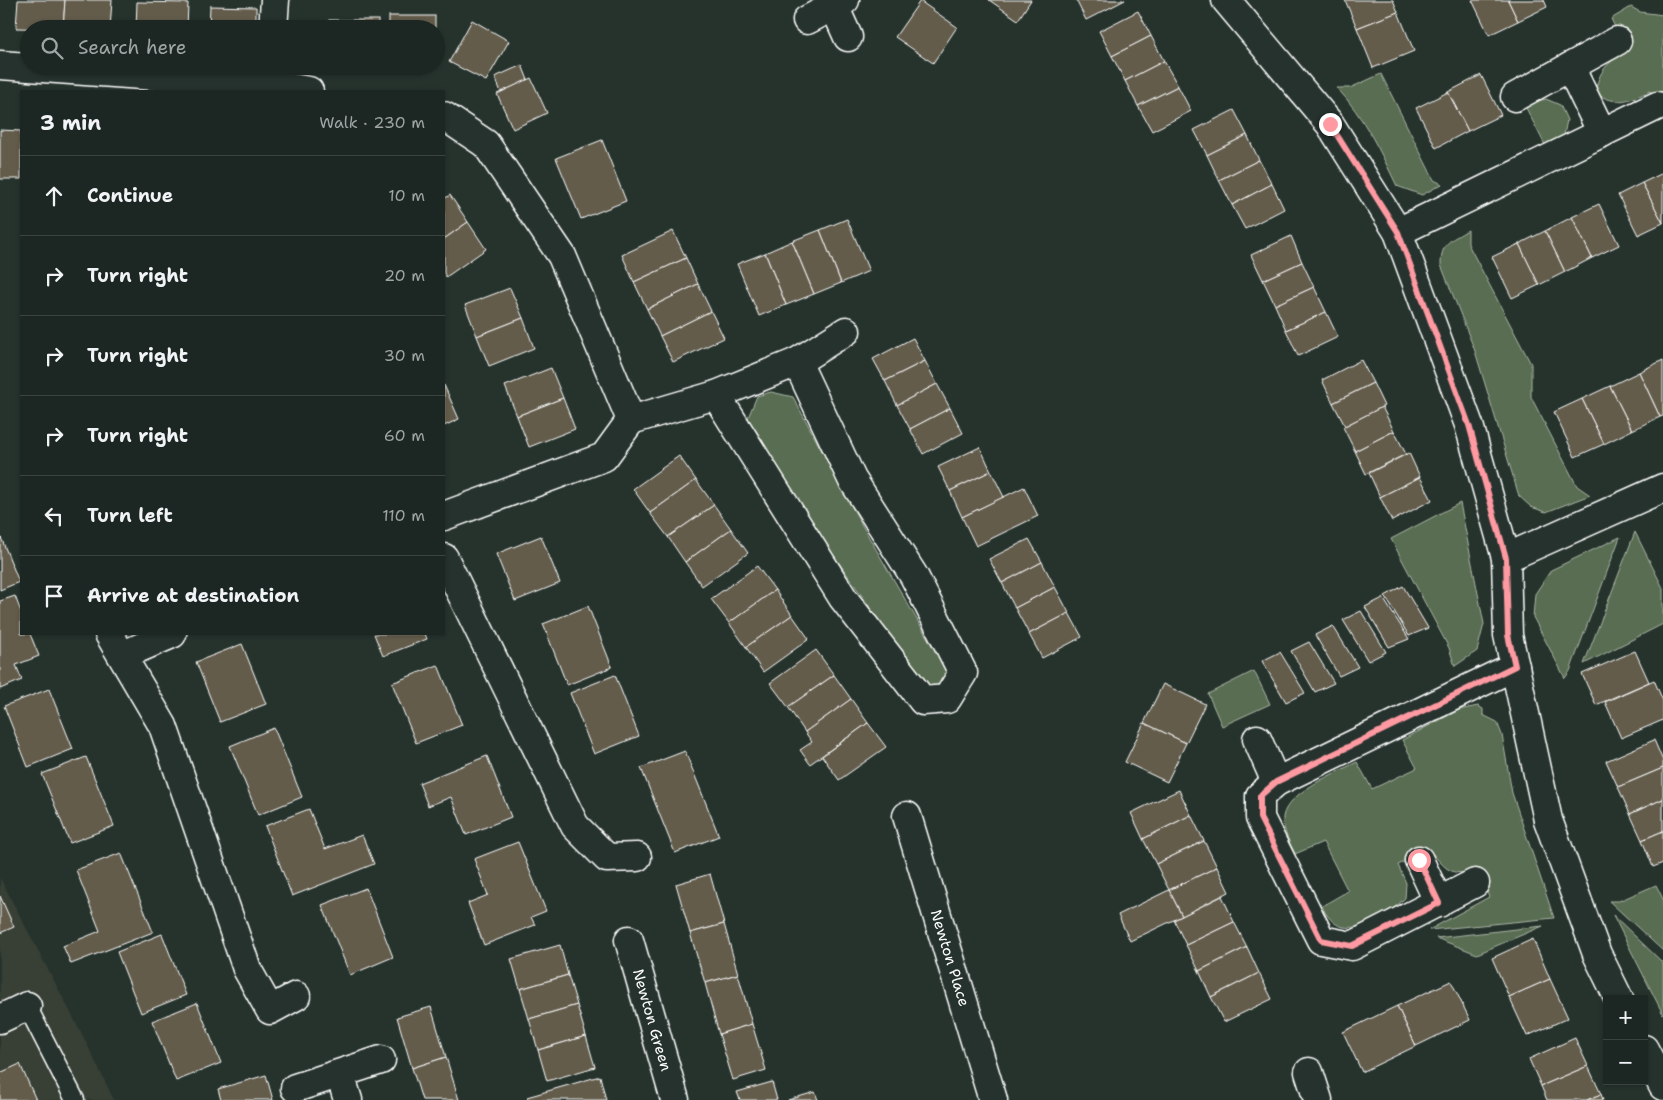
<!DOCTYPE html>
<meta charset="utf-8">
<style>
:root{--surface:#1c2622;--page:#29322f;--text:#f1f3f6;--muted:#a0a5a5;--line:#3a4340}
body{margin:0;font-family:"Shantell Sans",sans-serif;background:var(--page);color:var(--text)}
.controls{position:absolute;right:15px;bottom:15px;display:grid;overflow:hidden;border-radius:0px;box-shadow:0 1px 4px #0004}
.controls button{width:45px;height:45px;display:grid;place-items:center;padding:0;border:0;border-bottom:1px solid var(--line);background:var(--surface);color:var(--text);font:25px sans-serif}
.stop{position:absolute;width:15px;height:15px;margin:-11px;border:4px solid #ff9aa2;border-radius:50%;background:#fff}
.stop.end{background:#ff9aa2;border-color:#fff;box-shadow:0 1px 5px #0008}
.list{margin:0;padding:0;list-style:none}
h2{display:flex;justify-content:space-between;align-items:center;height:65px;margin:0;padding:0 20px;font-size:21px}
h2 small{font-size:16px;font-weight:400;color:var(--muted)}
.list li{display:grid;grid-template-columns:32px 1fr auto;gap:15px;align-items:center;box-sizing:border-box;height:80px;padding:0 20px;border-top:1px solid var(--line)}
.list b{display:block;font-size:19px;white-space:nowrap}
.list em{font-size:16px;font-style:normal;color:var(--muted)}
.icon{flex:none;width:28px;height:28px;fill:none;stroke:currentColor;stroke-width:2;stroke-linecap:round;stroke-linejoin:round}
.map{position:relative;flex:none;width:1663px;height:1100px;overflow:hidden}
.search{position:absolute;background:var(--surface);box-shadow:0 1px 4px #0004;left:20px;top:20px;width:425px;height:55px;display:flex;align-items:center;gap:12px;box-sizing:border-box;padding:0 18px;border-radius:28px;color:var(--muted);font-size:19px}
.panel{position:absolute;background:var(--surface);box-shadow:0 1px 4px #0004;left:20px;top:90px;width:425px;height:545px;border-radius:0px}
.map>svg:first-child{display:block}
.built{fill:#383f36}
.green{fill:#586d51;stroke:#acb6a8}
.building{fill:#635c4c;stroke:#fff}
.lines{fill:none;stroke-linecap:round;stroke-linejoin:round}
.service-casing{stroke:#fff;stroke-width:21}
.minor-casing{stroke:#fff;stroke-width:31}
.service{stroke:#26332d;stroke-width:18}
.minor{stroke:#26332d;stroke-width:28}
.route{stroke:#ff9aa2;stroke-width:6}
.labels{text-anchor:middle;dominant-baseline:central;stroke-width:4;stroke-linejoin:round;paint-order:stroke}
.street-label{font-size:15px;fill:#fff;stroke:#26332d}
</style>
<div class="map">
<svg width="1663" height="1100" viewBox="0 0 1663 1100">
<rect width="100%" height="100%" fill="#26332d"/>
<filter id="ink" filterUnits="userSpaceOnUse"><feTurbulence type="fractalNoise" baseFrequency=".02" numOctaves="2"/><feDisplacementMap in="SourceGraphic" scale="10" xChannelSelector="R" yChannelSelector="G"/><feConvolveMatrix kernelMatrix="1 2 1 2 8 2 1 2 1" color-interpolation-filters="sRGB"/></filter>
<g filter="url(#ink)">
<polygon class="built" points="0,878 83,1036 114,1100 0,1100"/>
<g class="green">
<path d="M1631 7 1640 12 1663 15V114L1650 91C1628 101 1617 106 1595 93 1599 69 1608 64 1626 49L1611 19Z"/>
<path d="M1381 74 1434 180 1442 184 1422 195 1397 186C1380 151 1364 117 1337 88H1350Z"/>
<polygon points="1546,99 1560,105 1567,120 1564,135 1545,145 1524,104"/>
<path d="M1468 230V244L1531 364V397L1577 486 1590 495 1546 512 1531 507 1519 496 1475 351 1441 265C1441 242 1450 241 1468 230Z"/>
<polygon points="771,392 793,397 863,527 948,673 938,689 918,682 897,646 832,553 747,420 757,396"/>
<polygon points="1460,503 1484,624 1477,651 1455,666 1449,648 1391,539"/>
<polygon points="1635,532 1663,588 1663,624 1584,664"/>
<polygon points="1620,537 1570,671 1565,678 1533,617 1535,594 1551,570"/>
<polygon points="1254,671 1270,704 1222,726 1208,694"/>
<path d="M1478 706 1483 709V715L1497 722 1502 735 1512 793 1554 918 1429 930 1489 897 1477 871C1448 876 1448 870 1429 850L1398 865 1406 883 1405 898C1394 910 1362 931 1344 927 1333 925 1326 915 1322 906L1348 891 1323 842 1295 854C1290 843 1282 829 1283 817 1287 792 1336 773 1357 762L1372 789 1417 768 1402 740 1459 710Z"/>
<polygon points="1656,885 1663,899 1663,951 1609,901 1619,901"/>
<polygon points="1613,915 1663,963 1663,1014"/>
<polygon points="1543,926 1477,954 1436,938"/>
</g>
<g class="building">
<polygon points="18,0 65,0 63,29 16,28"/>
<polygon points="65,0 112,0 110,29 63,29"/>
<polygon points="989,0 1031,0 1018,20"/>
<polygon points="1076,0 1125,0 1086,20"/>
<polygon points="1345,0 1393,0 1398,12 1357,28"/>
<polygon points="1472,0 1508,0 1518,21 1489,35"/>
<polygon points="1508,0 1544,0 1547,7 1518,21"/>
<polygon points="920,1 957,27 933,63 895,37"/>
<polygon points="137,2 188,3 187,29 136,29"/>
<polygon points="210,6 256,7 256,29 209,29"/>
<polygon points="1138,11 1151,36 1112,56 1099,31"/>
<polygon points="1398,12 1414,51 1373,68 1357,28"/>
<rect x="389" y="16" width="46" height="13"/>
<rect x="329" y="20" width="49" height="9"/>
<polygon points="472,20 509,41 486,81 449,62"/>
<polygon points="1151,36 1164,61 1125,81 1112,56"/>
<polygon points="1164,61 1178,86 1138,106 1125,81"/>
<polygon points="522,65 528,80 501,92 495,77"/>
<polygon points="1481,75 1501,115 1468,131 1448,92"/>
<polygon points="531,78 547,113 513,129 497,94"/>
<polygon points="1178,86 1191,111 1152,131 1138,106"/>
<polygon points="1448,92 1468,131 1436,148 1416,108"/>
<polygon points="1234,110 1247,135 1207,155 1194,130"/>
<polygon points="0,130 21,131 21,179 0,179"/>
<polygon points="1247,135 1259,160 1219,180 1207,155"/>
<polygon points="602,140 626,201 581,219 556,158"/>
<polygon points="1259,160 1272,184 1232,205 1219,180"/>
<polygon points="1663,173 1663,223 1642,183"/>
<polygon points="1642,183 1663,223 1638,235 1618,195"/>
<polygon points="1272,184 1284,209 1245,229 1232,205"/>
<polygon points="450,195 468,222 444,239 444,199"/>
<polygon points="1599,204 1619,245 1592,258 1572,217"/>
<polygon points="1572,217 1592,258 1565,272 1545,231"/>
<polygon points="847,219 869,271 841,283 820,230"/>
<polygon points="468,222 486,249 446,277 444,273 444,239"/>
<polygon points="820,230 841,283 814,294 792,241"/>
<polygon points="673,231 686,258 634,282 622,255"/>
<polygon points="1545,231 1565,272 1539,285 1519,244"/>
<polygon points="1291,236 1302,262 1263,280 1251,255"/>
<polygon points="792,241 814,294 786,305 765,253"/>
<polygon points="1519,244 1539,285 1512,298 1492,257"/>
<polygon points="765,253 786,305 759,316 737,264"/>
<polygon points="686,258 698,284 647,309 634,282"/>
<polygon points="1302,262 1314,287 1275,305 1263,280"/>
<polygon points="698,284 711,311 660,336 647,309"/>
<polygon points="1314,287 1326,312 1286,330 1275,305"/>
<polygon points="510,288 523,318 477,336 465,305"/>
<polygon points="711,311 724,338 673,362 660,336"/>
<polygon points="1326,312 1338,337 1298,356 1286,330"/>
<polygon points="523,318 534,348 489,366 477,336"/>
<polygon points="913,338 925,361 885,381 873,359"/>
<polygon points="1361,360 1373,383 1333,403 1322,380"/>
<polygon points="1663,360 1663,416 1660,417 1639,372"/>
<polygon points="925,361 937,384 897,405 885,381"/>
<polygon points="551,368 563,398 517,416 505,386"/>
<polygon points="1639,372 1660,417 1632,430 1610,386"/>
<polygon points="1373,383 1384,406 1345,426 1333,403"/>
<polygon points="937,384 950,408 910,429 897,405"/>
<polygon points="444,385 459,419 444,426"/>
<polygon points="1610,386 1632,430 1604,444 1582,399"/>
<polygon points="563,398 575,429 529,447 517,416"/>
<polygon points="1582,399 1604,444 1575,457 1554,412"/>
<polygon points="1382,407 1394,431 1355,451 1343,427"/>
<polygon points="950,408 963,433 923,454 910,429"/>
<polygon points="1394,431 1406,454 1366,474 1355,451"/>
<polygon points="980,447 991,471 950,491 938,467"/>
<polygon points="1409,453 1420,477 1380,497 1369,473"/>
<polygon points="679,456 696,480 650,513 633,489"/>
<polygon points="991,471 1004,497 962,517 950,491"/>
<polygon points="1420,477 1432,500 1392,521 1380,497"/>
<polygon points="696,480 714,505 668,537 650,513"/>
<polygon points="1024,487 1038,516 976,546 962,517"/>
<polygon points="714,505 731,529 685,562 668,537"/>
<polygon points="731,529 748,553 702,586 685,562"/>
<polygon points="0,535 19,582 0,590"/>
<polygon points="541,536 560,583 515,601 496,554"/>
<polygon points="1029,539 1042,562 1002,583 989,559"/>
<polygon points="1042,562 1055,587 1015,608 1002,583"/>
<polygon points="757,566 775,590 729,623 711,599"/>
<polygon points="1403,586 1428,628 1409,636 1385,596"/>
<polygon points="1055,587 1069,613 1029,634 1015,608"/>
<polygon points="775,590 792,615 746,647 729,623"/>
<polygon points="15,596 21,612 21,634 30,634 39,656 16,665 22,680 0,689 0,601"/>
<polygon points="1383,598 1409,639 1389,647 1365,607"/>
<polygon points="588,606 612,667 567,685 543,624"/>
<polygon points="1361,611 1386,652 1368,661 1343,620"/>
<polygon points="1069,613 1082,637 1042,658 1029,634"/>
<polygon points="792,615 809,639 763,672 746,647"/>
<polygon points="1333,626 1358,667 1339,676 1315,635"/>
<polygon points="374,634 425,634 427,639 383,656"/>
<polygon points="1309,642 1334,683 1315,692 1291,651"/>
<polygon points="242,644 266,704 220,722 196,662"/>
<polygon points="816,650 834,675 788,707 770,683"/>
<polygon points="1635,651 1649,682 1596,705 1582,674"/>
<polygon points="1280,652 1305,693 1286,702 1262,661"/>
<polygon points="438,665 462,725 416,743 392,683"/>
<polygon points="615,675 639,736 594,754 570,693"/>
<polygon points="834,675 851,699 805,732 788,707"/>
<polygon points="1654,680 1663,701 1663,720 1621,738 1605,702"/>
<polygon points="1163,684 1205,704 1186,743 1144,723"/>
<polygon points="49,689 73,749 28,767 4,706"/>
<polygon points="851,699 868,723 810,764 800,750 812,742 805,732"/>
<polygon points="868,723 886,747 839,780 822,756"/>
<polygon points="1144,723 1186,743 1167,782 1125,762"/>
<polygon points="274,728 302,797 258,815 230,746"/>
<polygon points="1654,740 1663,761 1663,768 1618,787 1606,761"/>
<polygon points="685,751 719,836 675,853 641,768"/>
<polygon points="487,756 511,817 466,835 451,797 428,806 419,783"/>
<polygon points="86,757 114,826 70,843 42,774"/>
<polygon points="1663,768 1663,799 1630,814 1618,787"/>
<polygon points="1179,790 1191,815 1143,839 1131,813"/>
<polygon points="1663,799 1663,831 1642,840 1630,814"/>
<polygon points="309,809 325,849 362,835 374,864 292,896 265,826"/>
<polygon points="1191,815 1204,841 1156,864 1143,839"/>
<polygon points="1663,831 1663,863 1653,867 1642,840"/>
<polygon points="1204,841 1217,867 1169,890 1156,864"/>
<polygon points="518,842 546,911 531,917 535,925 484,945 468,903 488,895 474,859"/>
<polygon points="121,853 153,932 71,964 63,946 100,931 76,870"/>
<polygon points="1217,867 1229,892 1182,916 1169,890"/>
<polygon points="710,874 724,924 690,933 676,884"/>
<polygon points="366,888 393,957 350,975 322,905"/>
<polygon points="1169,890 1182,916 1130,941 1118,915"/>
<polygon points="0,896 14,927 0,933"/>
<polygon points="1222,896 1234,922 1186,945 1174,920"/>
<polygon points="1234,922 1247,947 1199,971 1186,945"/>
<polygon points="724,924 738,974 705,983 690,933"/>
<polygon points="162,934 186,995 141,1013 117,952"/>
<polygon points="1533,939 1550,979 1509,997 1492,958"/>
<polygon points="560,945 568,975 520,989 511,959"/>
<polygon points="1247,947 1259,973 1211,997 1199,971"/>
<polygon points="1259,973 1272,999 1224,1022 1211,997"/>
<polygon points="738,974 752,1024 719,1034 705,983"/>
<polygon points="568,975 577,1005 529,1019 520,989"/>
<polygon points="1550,979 1568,1018 1527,1036 1509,997"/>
<polygon points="1451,981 1470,1020 1416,1046 1397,1006"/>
<polygon points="197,1003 221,1063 176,1081 152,1021"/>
<polygon points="577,1005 586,1036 538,1050 529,1019"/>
<polygon points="1397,1006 1416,1046 1362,1072 1343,1032"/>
<polygon points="431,1007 446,1057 412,1068 397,1017"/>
<polygon points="752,1024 766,1070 733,1080 719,1034"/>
<polygon points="586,1036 595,1067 547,1081 538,1050"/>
<polygon points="1575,1038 1588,1066 1541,1086 1529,1059"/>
<polygon points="446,1057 459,1100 422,1100 412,1068"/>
<polygon points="20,1064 36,1100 0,1100 0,1073"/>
<polygon points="1588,1066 1601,1094 1587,1100 1547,1100 1541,1086"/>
<polygon points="266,1075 273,1100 221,1100 218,1089"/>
<polygon points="600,1076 606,1100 528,1100 527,1097"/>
<polygon points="772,1082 777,1100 740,1100 737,1092"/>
<polygon points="815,1092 818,1100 788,1100"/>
<polygon points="1601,1094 1603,1100 1587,1100"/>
</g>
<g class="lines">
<defs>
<polyline id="service" points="27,1006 75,1100"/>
<g id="minor">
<polyline points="1226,0 1330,124 1398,232 1469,425 1506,558 1508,635 1548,820 1597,954 1619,999"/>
<polyline points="834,6 848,37"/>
<polyline points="807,20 845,0"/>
<polyline points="273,29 275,0"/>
<polyline points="0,65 269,84 309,91"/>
<polyline points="1570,67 1602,133"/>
<polyline points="1515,97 1617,41"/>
<polyline points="444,116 486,144 562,256 631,420 604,457 444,516"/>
<polyline points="1398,232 1657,106"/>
<polyline points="716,395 843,598 923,701 947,699 963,673 914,576 852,479 797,362"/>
<polyline points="631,420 716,395 797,362 846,331"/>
<polyline points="444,558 575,826 607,858 637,857"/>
<polyline points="1506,558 1663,488"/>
<polyline points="109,634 163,726 247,969 270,1010 296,996"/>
<polyline points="123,655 172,634"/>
<polyline points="1257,739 1276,782"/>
<polyline points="907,816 993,1100"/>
<polyline points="1419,860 1439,903"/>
<polyline points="1475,883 1352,946 1321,940 1260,818 1260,796 1276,782 1515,666"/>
<polyline points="629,940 675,1100"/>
<polyline points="0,1019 27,1006"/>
<polyline points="1644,1049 1663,1086"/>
<polyline points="1309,1072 1318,1100"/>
<polyline points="340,1074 348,1100"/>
<polyline points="295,1088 381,1060"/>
</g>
</defs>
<use href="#service" class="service-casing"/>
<use href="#minor" class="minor-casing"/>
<use href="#service" class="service"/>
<use href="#minor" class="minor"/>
</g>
</g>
<g class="lines" filter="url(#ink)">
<polyline class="route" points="1330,124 1398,232 1469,425 1506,558 1508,635 1515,666 1276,782 1260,796 1260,818 1321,940 1352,946 1439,903 1419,860"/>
</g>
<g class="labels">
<g class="street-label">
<text transform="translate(950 958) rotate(73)">Newton Place</text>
<text transform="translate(652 1020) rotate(74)">Newton Green</text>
</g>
</g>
</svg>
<div class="controls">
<button>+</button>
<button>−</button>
</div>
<div class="stop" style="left:1419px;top:860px"></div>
<div class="stop end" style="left:1330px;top:124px"></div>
<div class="search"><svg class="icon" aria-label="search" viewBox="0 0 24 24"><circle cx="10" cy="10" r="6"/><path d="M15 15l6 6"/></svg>Search here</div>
<section class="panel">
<h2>3 min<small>Walk · 230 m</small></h2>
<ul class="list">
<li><svg class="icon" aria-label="ahead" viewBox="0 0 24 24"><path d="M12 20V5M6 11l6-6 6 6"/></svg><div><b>Continue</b></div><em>10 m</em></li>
<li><svg class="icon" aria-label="right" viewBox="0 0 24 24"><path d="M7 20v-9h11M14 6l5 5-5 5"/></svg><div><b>Turn right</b></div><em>20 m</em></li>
<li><svg class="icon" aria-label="right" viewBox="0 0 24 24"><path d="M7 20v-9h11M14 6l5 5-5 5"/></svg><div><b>Turn right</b></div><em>30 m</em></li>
<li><svg class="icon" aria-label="right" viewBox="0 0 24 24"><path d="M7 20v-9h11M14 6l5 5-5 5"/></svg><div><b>Turn right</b></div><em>60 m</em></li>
<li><svg class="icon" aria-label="left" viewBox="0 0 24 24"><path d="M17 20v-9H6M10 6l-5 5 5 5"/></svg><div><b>Turn left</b></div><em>110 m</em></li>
<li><svg class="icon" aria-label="arrive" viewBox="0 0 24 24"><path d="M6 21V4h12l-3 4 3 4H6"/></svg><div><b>Arrive at destination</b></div></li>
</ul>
</section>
</div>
